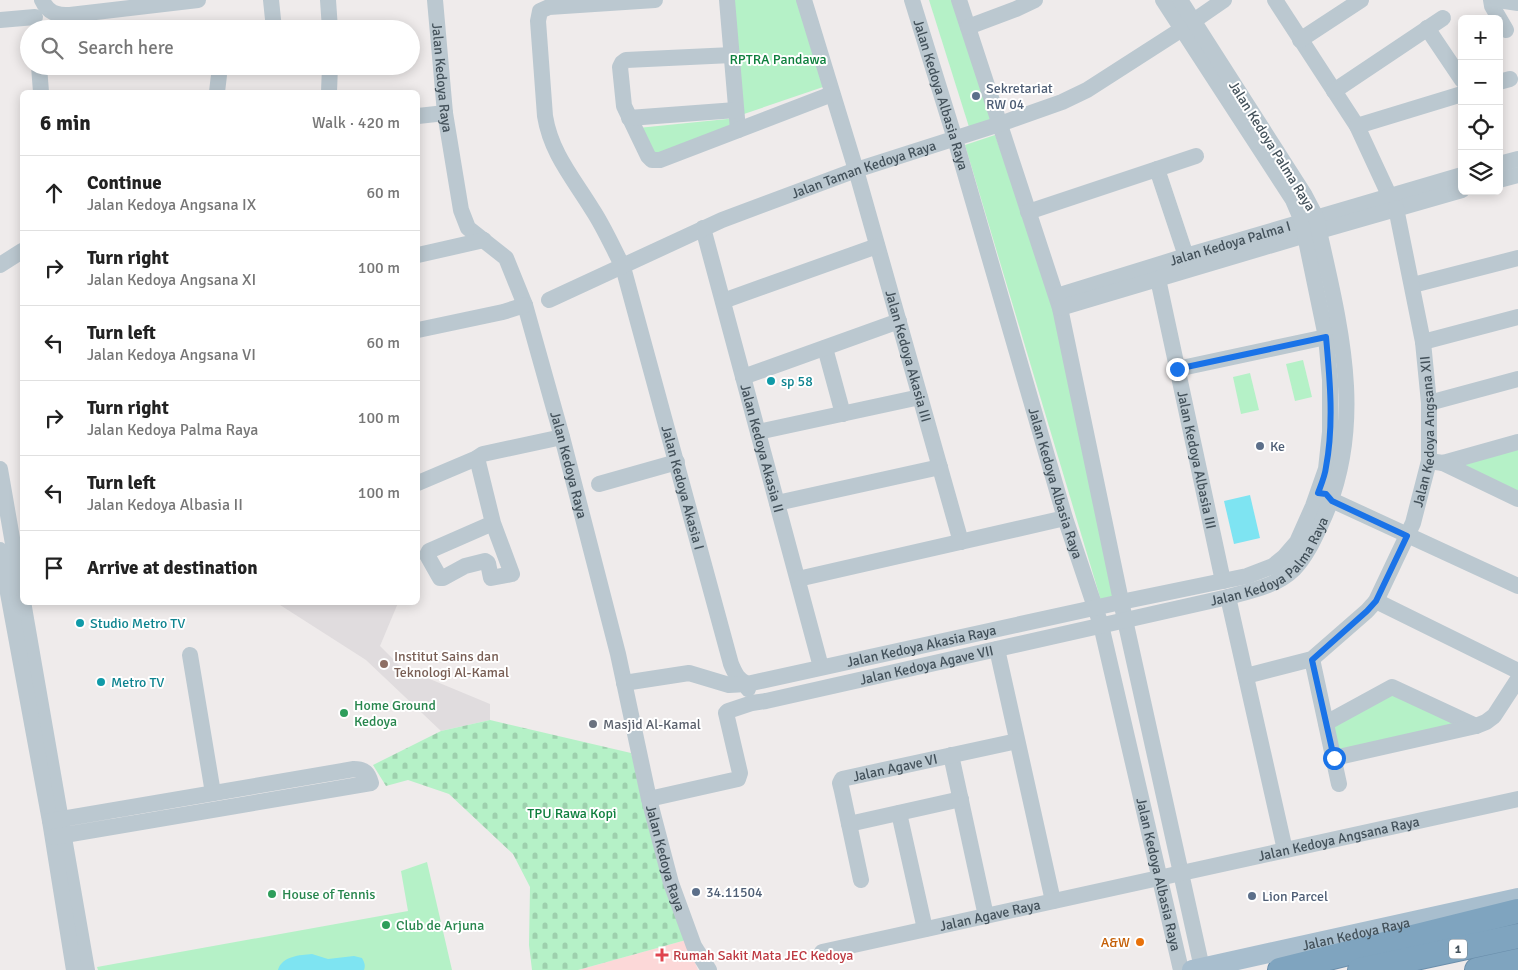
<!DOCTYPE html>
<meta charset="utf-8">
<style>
:root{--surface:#fff;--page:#f2f2f2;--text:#222;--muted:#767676;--line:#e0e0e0}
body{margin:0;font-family:Signika,sans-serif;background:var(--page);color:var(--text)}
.controls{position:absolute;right:15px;top:15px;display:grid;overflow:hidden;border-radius:8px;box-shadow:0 2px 12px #0003}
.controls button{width:45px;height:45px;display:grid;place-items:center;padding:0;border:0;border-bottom:1px solid var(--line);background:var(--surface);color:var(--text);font:25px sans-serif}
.stop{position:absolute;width:15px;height:15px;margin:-11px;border:4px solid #1a73e8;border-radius:50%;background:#fff}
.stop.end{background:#1a73e8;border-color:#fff;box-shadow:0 1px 5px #0008}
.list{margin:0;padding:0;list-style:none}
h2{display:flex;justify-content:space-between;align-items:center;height:65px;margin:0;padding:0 20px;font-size:21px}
h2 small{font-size:16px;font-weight:400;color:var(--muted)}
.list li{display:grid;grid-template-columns:32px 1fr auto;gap:15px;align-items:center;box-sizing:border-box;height:75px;padding:0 20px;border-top:1px solid var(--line)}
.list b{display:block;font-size:19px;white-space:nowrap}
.list p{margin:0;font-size:16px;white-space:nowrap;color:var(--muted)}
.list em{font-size:16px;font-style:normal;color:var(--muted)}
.icon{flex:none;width:28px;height:28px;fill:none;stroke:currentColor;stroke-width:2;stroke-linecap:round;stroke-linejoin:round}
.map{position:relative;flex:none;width:1518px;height:970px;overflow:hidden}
.search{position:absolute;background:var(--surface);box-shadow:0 2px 12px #0003;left:20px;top:20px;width:400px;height:55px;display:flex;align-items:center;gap:12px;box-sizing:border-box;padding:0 18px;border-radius:28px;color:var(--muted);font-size:19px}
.panel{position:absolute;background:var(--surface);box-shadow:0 2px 12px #0003;left:20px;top:90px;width:400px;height:515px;border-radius:8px}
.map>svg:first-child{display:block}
.education{fill:#e0dcde}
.medical{fill:#fcd8d8}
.cemetery{fill:url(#cemetery-stones)}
.park{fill:#b5f1c7}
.water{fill:#7ee4f2}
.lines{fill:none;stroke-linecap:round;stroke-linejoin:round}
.highway-casing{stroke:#6a8eab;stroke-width:26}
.minor{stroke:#bbc8d0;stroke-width:16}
.major{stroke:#a8bece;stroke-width:20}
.highway{stroke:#7fa4bf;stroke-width:24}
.route{stroke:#1a73e8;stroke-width:6}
.service-dot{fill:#5c6f8a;stroke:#fff;stroke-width:2}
.culture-dot{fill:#0f9aa8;stroke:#fff;stroke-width:2}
.education-dot{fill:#8d6e63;stroke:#fff;stroke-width:2}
.leisure-dot{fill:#2e9e5b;stroke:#fff;stroke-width:2}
.worship-dot{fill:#6b7280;stroke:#fff;stroke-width:2}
.food-dot{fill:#e8710a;stroke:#fff;stroke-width:2}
.health-dot{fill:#e0444e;stroke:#fff;stroke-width:2}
.labels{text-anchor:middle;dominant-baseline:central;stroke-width:4;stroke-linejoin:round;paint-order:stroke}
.shield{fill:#fff;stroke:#7b858c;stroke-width:1}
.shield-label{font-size:12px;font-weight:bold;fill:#43515a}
.park-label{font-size:14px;fill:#0f803e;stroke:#fff}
.street-label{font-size:14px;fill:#43515a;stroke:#fff}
.service-label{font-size:14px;fill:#4e5e75;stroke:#fff;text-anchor:start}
.culture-label{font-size:14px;fill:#0d838f;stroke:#fff;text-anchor:start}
.education-label{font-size:14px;fill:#785e54;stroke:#fff;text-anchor:start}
.leisure-label{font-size:14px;fill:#27864d;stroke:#fff;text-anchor:start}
.worship-label{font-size:14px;fill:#5b616d;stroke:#fff;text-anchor:start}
.food-label{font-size:14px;fill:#c56008;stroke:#fff;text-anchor:end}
.health-label{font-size:14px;fill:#be3a42;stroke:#fff;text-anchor:start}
</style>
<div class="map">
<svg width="1518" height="970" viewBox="0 0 1518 970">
<defs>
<pattern id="cemetery-stones" width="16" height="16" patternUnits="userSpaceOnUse" patternTransform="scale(1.25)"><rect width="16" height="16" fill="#b5f1c7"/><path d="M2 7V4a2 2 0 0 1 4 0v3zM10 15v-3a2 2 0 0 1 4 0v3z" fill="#9dd0ad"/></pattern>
</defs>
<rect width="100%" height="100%" fill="#efebeb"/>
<polygon class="education" points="277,603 398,603 380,646 401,667 490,704 490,720 441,731 366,660"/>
<polygon class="medical" points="686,940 698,970 578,970"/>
<polygon class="cemetery" points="490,720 631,753 686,940 578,970 532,970 529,945 530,887 513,854 449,794 408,780 386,786 373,765 441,731"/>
<g class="park">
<polygon points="734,0 801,0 826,86 744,114"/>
<polygon points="929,0 962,0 998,117 969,127"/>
<polygon points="737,118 736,128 659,165 638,128"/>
<polygon points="995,135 1057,307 1125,599 1102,604 965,145"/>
<polygon points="1303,360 1312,397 1295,401 1286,364"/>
<polygon points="1250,373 1259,410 1241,414 1233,377"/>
<polygon points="1518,443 1518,493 1450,463"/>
<polygon points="1383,690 1466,728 1336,754 1330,725"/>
<polygon points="427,862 452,970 98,970 97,967 408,911 401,871"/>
</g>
<g class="water">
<polygon points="1250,495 1260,538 1234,544 1224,501"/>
<path d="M312 954 328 959 354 956 362 958C364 962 366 965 364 970H278C282 956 300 955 312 954Z"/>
</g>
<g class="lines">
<defs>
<g id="highway">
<polyline points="1280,970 1518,911"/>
<polyline points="1360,970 1518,936"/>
<polyline points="1477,970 1518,961"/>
</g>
</defs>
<use href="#highway" class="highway-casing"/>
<g class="minor">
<path d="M42 0C48 13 56 15 70 15L198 0"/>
<polyline points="271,0 274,29"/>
<polyline points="328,0 330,29"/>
<path id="s1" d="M435 0 445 113 461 210 468 228 506 258 525 305 562 437 618 654 649 799 671 883 694 946 709 970"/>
<path id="s2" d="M655 0 549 7 540 11 538 21 545 116C551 153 573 178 592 209 604 227 613 248 623 267L731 664C735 673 737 679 747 684L748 689"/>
<polyline points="727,0 738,130"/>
<path id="s3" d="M804 0 856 170 961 542"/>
<path id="s4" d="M912 0 955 139 1065 518 1101 625 1181 970"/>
<polyline points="959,0 1060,308 1125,620 1202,968"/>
<polyline points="1275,0 1357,126 1389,195"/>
<polyline points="1491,0 1492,6 1506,30"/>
<polyline points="1498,0 1518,3"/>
<polyline points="0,20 35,17"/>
<polyline points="968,27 1016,9 1035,0"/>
<polyline points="1427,28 1462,80"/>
<polyline points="1300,40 1361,0"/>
<polyline points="732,55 626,60 622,63 620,67 624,106 648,156 652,160 660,160 832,94"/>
<polyline points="39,66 41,92"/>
<polyline points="1499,82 1510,79"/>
<polyline points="1334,91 1443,18"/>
<polyline points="217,92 219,75"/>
<polyline points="329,92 330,66"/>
<polyline points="418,116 445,113"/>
<polyline points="629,118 736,110"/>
<polyline points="1357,126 1462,94"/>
<polyline points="1499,164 1518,159"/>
<polyline points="1157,169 1186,256"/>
<polyline points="1499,180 1518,175"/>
<polyline points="1028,212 1196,156"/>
<path id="s5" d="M703 228 821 667"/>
<polyline points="418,255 484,240"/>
<polyline points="0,265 22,251"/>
<path id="s6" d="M1158 279 1223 581"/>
<polyline points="1413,285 1518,258"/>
<path id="s7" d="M1057 296 1186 256 1462 175"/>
<path id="s8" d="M549 300 722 220 856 170 1000 124 1062 102 1087 90 1182 29 1224 0"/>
<polyline points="723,301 877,246"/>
<polyline points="1060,308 1319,231 1462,190"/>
<polyline points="418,330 503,312 525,305"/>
<polyline points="1423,342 1518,317"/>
<polyline points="825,348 843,414"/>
<polyline points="1177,369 1326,337"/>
<polyline points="743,377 899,321"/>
<polyline points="1429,403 1518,379"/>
<polyline points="758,432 920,397"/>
<polyline points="477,458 493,523 512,574 491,578 488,563 485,561 465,566 443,578 440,578 427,555 429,551 493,523"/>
<polyline points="1429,461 1443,463 1518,442"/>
<polyline points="1443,463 1518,499"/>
<polyline points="0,469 87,970"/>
<polyline points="418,483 477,458 483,454 562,437"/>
<polyline points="599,484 677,462"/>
<polyline points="1322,499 1338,503 1518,586"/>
<polyline points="777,503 940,467"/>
<polyline points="0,550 50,821 74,970"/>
<polyline points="798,579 1065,518"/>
<polyline points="1228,597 1285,850"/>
<polyline points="1376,601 1518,671"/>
<polyline points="997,649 1053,901"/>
<polyline points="190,655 213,793"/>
<polyline points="1312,659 1339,784"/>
<path id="s9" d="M1246 676 1312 659 1367 611 1376 601 1413 523 1429 461V403L1423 342 1396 208"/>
<path id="s10" d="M624 683 689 673 729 685 747 684 1121 602 1247 576 1273 566 1284 557 1297 542 1313 506 1326 469 1330 432V380L1326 337 1302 221 1293 200 1163 0"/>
<polyline points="1326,723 1392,687 1476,726"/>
<polyline points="951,755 986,916"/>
<polyline points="1334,758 1476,726 1486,722 1494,716 1518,679"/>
<path id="s11" d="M649 799 738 779 740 773 726 713 728 711 752 703 766 701 1228 597C1250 591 1277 586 1294 569 1306 557 1314 539 1321 524 1367 427 1341 329 1319 231L1316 217 1304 194 1180 0"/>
<polyline points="899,813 925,929"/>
<path d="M50 821 354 769C365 769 368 773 371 783L53 837"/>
<polyline points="849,824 961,799"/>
<path id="s12" d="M861 880 842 791 840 783 842 779 1017 741"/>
<path id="s13" d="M822 952 1518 799"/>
</g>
<path class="major" id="s14" d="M1192 970 1518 898"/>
<use href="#highway" class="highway"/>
</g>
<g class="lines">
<path class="route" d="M1177 369 1326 337C1330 380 1334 425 1326 467 1325 476 1321 485 1318 493L1326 494 1332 501 1407 536 1376 601 1367 611 1312 660 1334 758"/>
</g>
<g class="service-dot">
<circle cx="976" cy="96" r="5"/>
<circle cx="1260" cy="446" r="5"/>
<circle cx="696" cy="892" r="5"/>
<circle cx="1252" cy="896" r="5"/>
</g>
<g class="culture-dot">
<circle cx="771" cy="381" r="5"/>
<circle cx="80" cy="623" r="5"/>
<circle cx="101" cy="682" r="5"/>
</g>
<circle class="education-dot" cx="384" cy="664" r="5"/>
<g class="leisure-dot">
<circle cx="344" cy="713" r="5"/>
<circle cx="272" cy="894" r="5"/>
<circle cx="386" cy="925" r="5"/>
</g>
<circle class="worship-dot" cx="593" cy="724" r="5"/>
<circle class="food-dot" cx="1140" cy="942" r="5"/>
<path class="health-dot" d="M659.5 947.5h5v5h5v5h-5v5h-5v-5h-5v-5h5z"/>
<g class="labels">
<rect class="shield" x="1449" y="939.5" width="18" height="19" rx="4"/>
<g class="shield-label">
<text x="1458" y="949">1</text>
</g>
<g class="park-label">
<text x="778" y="59">RPTRA Pandawa</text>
<text x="572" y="813">TPU Rawa Kopi</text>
</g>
<g class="street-label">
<text stroke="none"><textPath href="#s1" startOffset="78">Jalan Kedoya Raya</textPath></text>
<text stroke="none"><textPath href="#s4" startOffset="99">Jalan Kedoya Albasia Raya</textPath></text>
<text transform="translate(1272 146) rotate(58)">Jalan Kedoya Palma Raya</text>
<text stroke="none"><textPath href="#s8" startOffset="341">Jalan Taman Kedoya Raya</textPath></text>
<text stroke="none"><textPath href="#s7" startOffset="181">Jalan Kedoya Palma I</textPath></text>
<text stroke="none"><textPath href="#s3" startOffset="371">Jalan Kedoya Akasia III</textPath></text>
<text stroke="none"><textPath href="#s9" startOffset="334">Jalan Kedoya Angsana XII</textPath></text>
<text stroke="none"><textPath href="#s5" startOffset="228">Jalan Kedoya Akasia II</textPath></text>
<text stroke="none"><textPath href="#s6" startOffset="185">Jalan Kedoya Albasia III</textPath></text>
<text stroke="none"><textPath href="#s1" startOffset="496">Jalan Kedoya Raya</textPath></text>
<text stroke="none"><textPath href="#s4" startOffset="504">Jalan Kedoya Albasia Raya</textPath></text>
<text stroke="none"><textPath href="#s2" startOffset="621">Jalan Kedoya Akasia I</textPath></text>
<text stroke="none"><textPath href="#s11" startOffset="732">Jalan Kedoya Palma Raya</textPath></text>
<text stroke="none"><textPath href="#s10" startOffset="304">Jalan Kedoya Akasia Raya</textPath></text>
<text stroke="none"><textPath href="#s11" startOffset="366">Jalan Kedoya Agave VII</textPath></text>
<text stroke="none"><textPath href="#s12" startOffset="158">Jalan Agave VI</textPath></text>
<text stroke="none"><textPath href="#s13" startOffset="529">Jalan Kedoya Angsana Raya</textPath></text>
<text stroke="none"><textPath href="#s1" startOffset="901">Jalan Kedoya Raya</textPath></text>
<text stroke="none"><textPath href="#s4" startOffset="909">Jalan Kedoya Albasia Raya</textPath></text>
<text stroke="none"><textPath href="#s13" startOffset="172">Jalan Agave Raya</textPath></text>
<text stroke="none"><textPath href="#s14" startOffset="168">Jalan Kedoya Raya</textPath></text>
</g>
<g class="service-label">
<text x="986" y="88">Sekretariat<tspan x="986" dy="16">RW 04</tspan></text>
<text x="1270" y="446">Ke</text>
<text x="706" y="892">34.11504</text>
<text x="1262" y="896">Lion Parcel</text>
</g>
<g class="culture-label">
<text x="781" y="381">sp 58</text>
<text x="90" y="623">Studio Metro TV</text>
<text x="111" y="682">Metro TV</text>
</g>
<g class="education-label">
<text x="394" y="656">Institut Sains dan<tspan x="394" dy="16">Teknologi Al-Kamal</tspan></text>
</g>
<g class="leisure-label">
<text x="354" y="705">Home Ground<tspan x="354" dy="16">Kedoya</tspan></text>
<text x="282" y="894">House of Tennis</text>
<text x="396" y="925">Club de Arjuna</text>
</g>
<g class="worship-label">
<text x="603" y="724">Masjid Al-Kamal</text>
</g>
<g class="food-label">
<text x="1130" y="942">A&amp;W</text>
</g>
<g class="health-label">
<text x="673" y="955">Rumah Sakit Mata JEC Kedoya</text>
</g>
</g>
</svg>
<div class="controls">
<button>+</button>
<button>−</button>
<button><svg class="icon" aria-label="locate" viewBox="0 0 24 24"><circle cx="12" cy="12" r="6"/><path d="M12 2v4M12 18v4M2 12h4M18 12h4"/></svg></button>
<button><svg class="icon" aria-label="layers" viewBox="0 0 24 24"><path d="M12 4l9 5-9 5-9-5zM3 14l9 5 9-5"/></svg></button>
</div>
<div class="stop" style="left:1334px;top:758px"></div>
<div class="stop end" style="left:1177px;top:369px"></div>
<div class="search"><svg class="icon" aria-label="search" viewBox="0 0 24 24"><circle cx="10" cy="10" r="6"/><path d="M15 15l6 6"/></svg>Search here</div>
<section class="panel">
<h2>6 min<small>Walk · 420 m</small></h2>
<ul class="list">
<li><svg class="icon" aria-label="ahead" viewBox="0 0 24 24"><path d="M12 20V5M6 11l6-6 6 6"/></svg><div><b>Continue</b><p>Jalan Kedoya Angsana IX</p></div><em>60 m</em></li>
<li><svg class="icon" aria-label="right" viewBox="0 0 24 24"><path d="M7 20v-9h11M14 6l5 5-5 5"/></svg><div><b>Turn right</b><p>Jalan Kedoya Angsana XI</p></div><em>100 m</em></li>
<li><svg class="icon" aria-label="left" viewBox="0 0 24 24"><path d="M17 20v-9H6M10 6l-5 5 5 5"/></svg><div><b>Turn left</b><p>Jalan Kedoya Angsana VI</p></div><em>60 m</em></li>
<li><svg class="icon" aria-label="right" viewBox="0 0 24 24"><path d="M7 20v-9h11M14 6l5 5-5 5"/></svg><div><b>Turn right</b><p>Jalan Kedoya Palma Raya</p></div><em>100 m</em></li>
<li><svg class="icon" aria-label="left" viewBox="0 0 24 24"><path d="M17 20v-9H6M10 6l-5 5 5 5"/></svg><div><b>Turn left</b><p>Jalan Kedoya Albasia II</p></div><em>100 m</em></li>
<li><svg class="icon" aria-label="arrive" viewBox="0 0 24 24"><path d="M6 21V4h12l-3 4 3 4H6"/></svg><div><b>Arrive at destination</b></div></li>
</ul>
</section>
</div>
